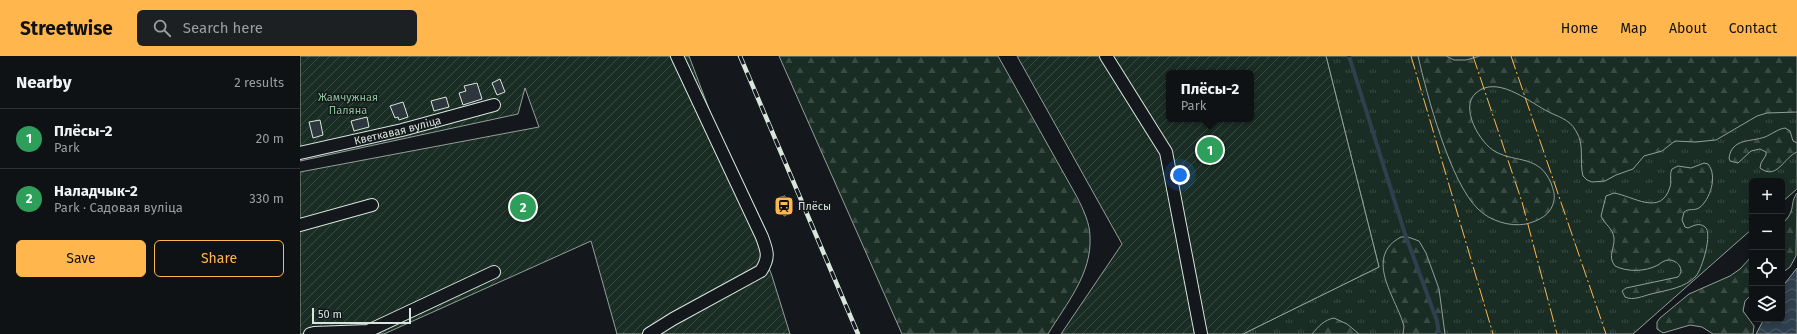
<!DOCTYPE html>
<meta charset="utf-8">
<style>
:root{--surface:#0f1215;--page:#1d2022;--text:#f1f3f6;--muted:#9b9ea0;--line:#2f3234;--accent:#ffb74d}
body{margin:0;font-family:"Fira Sans",sans-serif;background:var(--page);color:var(--text)}
.controls{position:absolute;right:12px;bottom:12px;display:grid;overflow:hidden;border-radius:6px;box-shadow:0 2px 6px #0003}
.controls button{width:36px;height:36px;display:grid;place-items:center;padding:0;border:0;border-bottom:1px solid var(--line);background:var(--surface);color:var(--text);font:20px sans-serif}
.scale{position:absolute;left:12px;bottom:10px;width:99px;box-sizing:border-box;padding-left:4px;border:2px solid #d8e6dc;border-top:0;font-size:11px;line-height:14px;white-space:nowrap;color:#d8e6dc;-webkit-text-stroke:3px #14181c;paint-order:stroke}
.you{position:absolute;left:880px;top:119px;width:14px;height:14px;margin:-10px;border:3px solid #fff;border-radius:50%;background:#1a73e8;box-shadow:0 0 0 6px #1a73e833}
.badge{display:grid;place-items:center;width:26px;height:26px;border-radius:50%;background:var(--accent);color:#fff;font-size:13px;font-weight:700}
.pin{position:absolute;translate:-50% -50%;border:2px solid #fff;box-shadow:0 1px 4px #0006}
.popup{position:absolute;left:866px;top:14px;width:88px;height:52px;box-sizing:border-box;display:grid;place-content:center;border-radius:6px;background:var(--surface);filter:drop-shadow(0 1px 3px #0005);font-size:13px;white-space:nowrap;color:var(--muted)}
.popup b{font-size:15px;color:var(--text)}
.popup::after{content:'';position:absolute;left:50%;top:100%;margin-left:-8px;border:8px solid transparent;border-top-color:var(--surface)}
.list{margin:0;padding:0;list-style:none}
h2{display:flex;justify-content:space-between;align-items:center;height:52px;margin:0;padding:0 16px;font-size:17px}
h2 small{font-size:13px;font-weight:400;color:var(--muted)}
.list li{display:grid;grid-template-columns:26px 1fr auto;gap:12px;align-items:center;box-sizing:border-box;height:60px;padding:0 16px;border-top:1px solid var(--line)}
.list b{display:block;font-size:15px;white-space:nowrap}
.list p{margin:0;font-size:13px;white-space:nowrap;color:var(--muted)}
.list em{font-size:13px;font-style:normal;color:var(--muted)}
.actions{display:flex;gap:8px;padding:12px 16px}
.actions a{flex:1;padding:9px 0;border:1px solid var(--accent);border-radius:6px;text-align:center;font-size:14px;color:var(--accent)}
.actions .main{background:var(--accent);color:#111}
.icon{flex:none;width:22px;height:22px;fill:none;stroke:currentColor;stroke-width:2;stroke-linecap:round;stroke-linejoin:round}
.map{position:relative;flex:none;width:1497px;height:278px;overflow:hidden}
header{display:flex;align-items:center;gap:24px;box-sizing:border-box;height:56px;padding:0 20px;background:var(--accent);color:#111}
header strong{font-size:19px}
nav{display:flex;gap:22px;margin-inline-start:auto;font-size:14px}
.search{width:280px;height:36px;background:var(--page);display:flex;align-items:center;gap:10px;box-sizing:border-box;padding:0 14px;border-radius:6px;color:var(--muted);font-size:15px}
main{display:flex}
aside{flex:1;background:var(--surface)}
.map>svg:first-child{display:block}
.grass{fill:url(#grass-tufts);stroke:#939e99}
.forest{fill:url(#forest-firs);stroke:#939e99}
.garden{fill:url(#garden-furrows);stroke:#939e99;fill-rule:evenodd}
.water{fill:url(#water-waves);stroke:#939e99}
.lines{fill:none;stroke-linecap:round;stroke-linejoin:round}
.stream{stroke:#2f3f4d;stroke-width:4}
.building{fill:#2c363c;stroke:#d8e6dc}
.minor-casing{stroke:#d8e6dc;stroke-width:14}
.minor{stroke:#14181c;stroke-width:12}
.rail-casing{stroke:#d8e6dc;stroke-width:4.5}
.rail{stroke:#14181c;stroke-width:3;stroke-dasharray:9;stroke-linecap:butt}
.power{stroke:#ffb74d;stroke-width:1;stroke-dasharray:14 3 2 3;stroke-linecap:butt}
.labels{text-anchor:middle;dominant-baseline:central;stroke-width:3;stroke-linejoin:round;paint-order:stroke}
.park-label{font-size:11px;fill:#8ac095;stroke:#14181c}
.street-label{font-size:11px;fill:#d8e6dc;stroke:#14181c}
.poi-label{font-size:11px;fill:#d8e6dc;stroke:#14181c;text-anchor:start}
</style>
<header>
<strong>Streetwise</strong>
<div class="search"><svg class="icon" aria-label="search" viewBox="0 0 24 24"><circle cx="10" cy="10" r="6"/><path d="M15 15l6 6"/></svg>Search here</div>
<nav><a>Home</a><a>Map</a><a>About</a><a>Contact</a></nav>
</header>
<main>
<aside>
<h2>Nearby<small>2 results</small></h2>
<ul class="list">
<li><span class="badge" style="background:#2e9e5b">1</span><div><b>Плёсы-2</b><p>Park</p></div><em>20 m</em></li>
<li><span class="badge" style="background:#2e9e5b">2</span><div><b>Наладчык-2</b><p>Park · Садовая вуліца</p></div><em>330 m</em></li>
</ul>
<div class="actions"><a class="main">Save</a><a>Share</a></div>
</aside>
<div class="map">
<svg width="1497" height="278" viewBox="0 0 1497 278">
<defs>
<pattern id="grass-tufts" width="24" height="20" patternUnits="userSpaceOnUse"><rect width="24" height="20" fill="#1a2d24"/><path d="M3 7l-1-3M5 7V3M7 7l1-3M15 17l-1-3M17 17v-4M19 17l1-3" fill="none" stroke="#3b4b43"/></pattern>
<pattern id="forest-firs" width="22" height="20" patternUnits="userSpaceOnUse"><rect width="22" height="20" fill="#1a2d24"/><path d="M5 1l3.5 6h-7zM16 11l3.5 6h-7z" fill="#3b4b43"/></pattern>
<pattern id="garden-furrows" width="10" height="10" patternUnits="userSpaceOnUse"><rect width="10" height="10" fill="#1a2d24"/><path d="M-1 1l2-2M0 10L10 0M9 11l2-2" fill="none" stroke="#3b4b43"/></pattern>
<pattern id="water-waves" width="16" height="10" patternUnits="userSpaceOnUse"><rect width="16" height="10" fill="#2f3f4d"/><path d="M0 5q4-4 8 0t8 0" fill="none" stroke="#4c5b66"/></pattern>
</defs>
<rect width="100%" height="100%" fill="#14181c"/>
<polygon class="grass" points="1026,0 1497,0 1497,133 1482,146 1482,125 1452,125 1452,173 1333,278 943,278 1079,211"/>
<g class="forest">
<path d="M479 0H698L777 141C783 153 790 167 790 181 792 218 766 248 748 278H602Z"/>
<path d="M1118 0H1146L1154 4H1166L1180 0H1497V56L1467 57 1457 60 1416 84 1395 86 1375 85 1362 95 1344 100 1333 113 1316 119 1305 125 1292 126 1287 124 1283 120C1279 105 1285 89 1276 75 1269 62 1257 61 1245 54 1227 44 1196 19 1176 37 1159 51 1180 88 1196 96 1217 107 1239 99 1251 127 1253 133 1255 138 1254 144 1252 159 1238 165 1226 168 1210 171 1190 165 1178 153 1150 126 1127 39 1118 0Z"/>
<path d="M1485 72 1490 75 1493 85 1497 87V96C1484 101 1477 125 1460 112L1461 107 1466 99V96L1460 93 1451 95 1438 107 1430 105 1429 102C1432 82 1451 86 1465 81 1472 78 1478 73 1485 72Z"/>
<path d="M1404 107 1408 108C1418 120 1410 144 1399 152 1394 155 1389 152 1384 156L1382 164 1385 171 1388 172C1393 170 1399 166 1405 171 1413 177 1402 213 1396 220 1385 232 1367 234 1351 238 1343 240 1333 245 1325 241L1322 235 1326 232 1378 221C1385 214 1378 204 1369 204 1364 204 1361 207 1358 209 1345 216 1327 216 1315 210 1307 200 1315 192 1314 182 1313 172 1304 168 1301 160L1306 140 1314 137C1333 140 1361 161 1370 131 1372 125 1369 119 1372 113L1378 110 1391 112Z"/>
<path d="M1497 137 1496 200 1490 211 1482 217V168C1497 154 1489 148 1497 137Z"/>
<path d="M1101 181H1108L1119 185 1126 197 1139 233 1145 278H1103L1104 270 1102 264C1093 238 1065 200 1101 181Z"/>
<polygon points="1452,200 1452,238 1445,245 1443,255 1454,270 1453,278 1413,278 1402,271 1390,269 1363,277 1357,273 1357,266 1360,262 1389,238 1430,220 1440,213"/>
<path d="M1034 262 1047 268 1059 278H1012C1019 270 1024 264 1034 262Z"/>
</g>
<g class="garden">
<polygon points="0,0 389,0 472,220 490,278 317,278 291,185 84,278 0,278 0,116 239,71 225,32 218,58 0,105"/>
<path d="M717 0H1026L1079 211 943 278H761L822 188ZM869 17H951V63H869Z"/>
</g>
<polygon class="water" points="1497,212 1497,278 1456,278 1464,263 1482,263 1482,231"/>
<g class="lines">
<polyline class="stream" points="1049,0 1105,178 1137,265 1139,278"/>
</g>
<g class="building">
<polygon points="200,23 205,36 197,39 192,27"/>
<polygon points="177,27 182,43 163,49 159,37 166,35 164,30"/>
<polygon points="146,41 149,51 134,55 131,45"/>
<polygon points="103,46 108,61 99,64 98,61 95,62 90,50"/>
<polygon points="67,61 69,71 54,75 51,65"/>
<polygon points="20,64 23,79 13,82 9,66"/>
<polygon points="485,140 491,157 484,160 477,142"/>
</g>
<g class="lines">
<defs>
<g id="minor">
<polyline points="806,0 866,96 901,278"/>
<path id="s1" d="M0 97 102 74 194 49"/>
<polyline points="0,169 72,149"/>
<polyline points="10,278 14,277 68,275 194,216"/>
<path d="M349 278 373 263 461 215C470 201 467 195 462 181L377 0"/>
</g>
</defs>
<use href="#minor" class="minor-casing"/>
<use href="#minor" class="minor"/>
<defs>
<polyline id="rail" points="440,0 558,278"/>
</defs>
<use href="#rail" class="rail-casing"/>
<use href="#rail" class="rail"/>
<g class="power">
<polyline points="1111,0 1193,278"/>
<polyline points="1173,0 1222,146 1257,278"/>
<polyline points="1211,0 1306,278"/>
</g>
</g>
<defs>
<symbol id="station-square" viewBox="-11 -11 22 22"><rect x="-9" y="-9" width="18" height="18" rx="4" fill="#ffb74d" stroke="#14181c"/><path d="M-3-6H3Q5-6 5-4V2Q5 4 3 4L4.5 6H3L1.5 4h-3L-3 6H-4.5L-3 4Q-5 4-5 2V-4Q-5-6-3-6ZM-3.5-4v3h7v-3ZM-3.5 1v1.5H-2V1ZM2 1v1.5H3.5V1Z" fill="#111"/></symbol>
</defs>
<g fill-rule="evenodd">
<use href="#station-square" x="473" y="139" width="22" height="22"/>
</g>
<g class="labels">
<g class="park-label">
<text x="48" y="41">Жамчужная<tspan x="48" dy="13">Паляна</tspan></text>
</g>
<g class="street-label">
<text stroke="none"><textPath href="#s1" startOffset="100">Кветкавая вуліца</textPath></text>
</g>
<g class="poi-label">
<text x="498" y="150">Плёсы</text>
</g>
</g>
</svg>
<div class="controls">
<button>+</button>
<button>−</button>
<button><svg class="icon" aria-label="locate" viewBox="0 0 24 24"><circle cx="12" cy="12" r="6"/><path d="M12 2v4M12 18v4M2 12h4M18 12h4"/></svg></button>
<button><svg class="icon" aria-label="layers" viewBox="0 0 24 24"><path d="M12 4l9 5-9 5-9-5zM3 14l9 5 9-5"/></svg></button>
</div>
<div class="scale">50 m</div>
<div class="you"></div>
<div class="pin badge" style="left:910px;top:94px;background:#2e9e5b">1</div>
<div class="popup"><b>Плёсы-2</b>Park</div>
<div class="pin badge" style="left:223px;top:151px;background:#2e9e5b">2</div>
</div>
</main>
